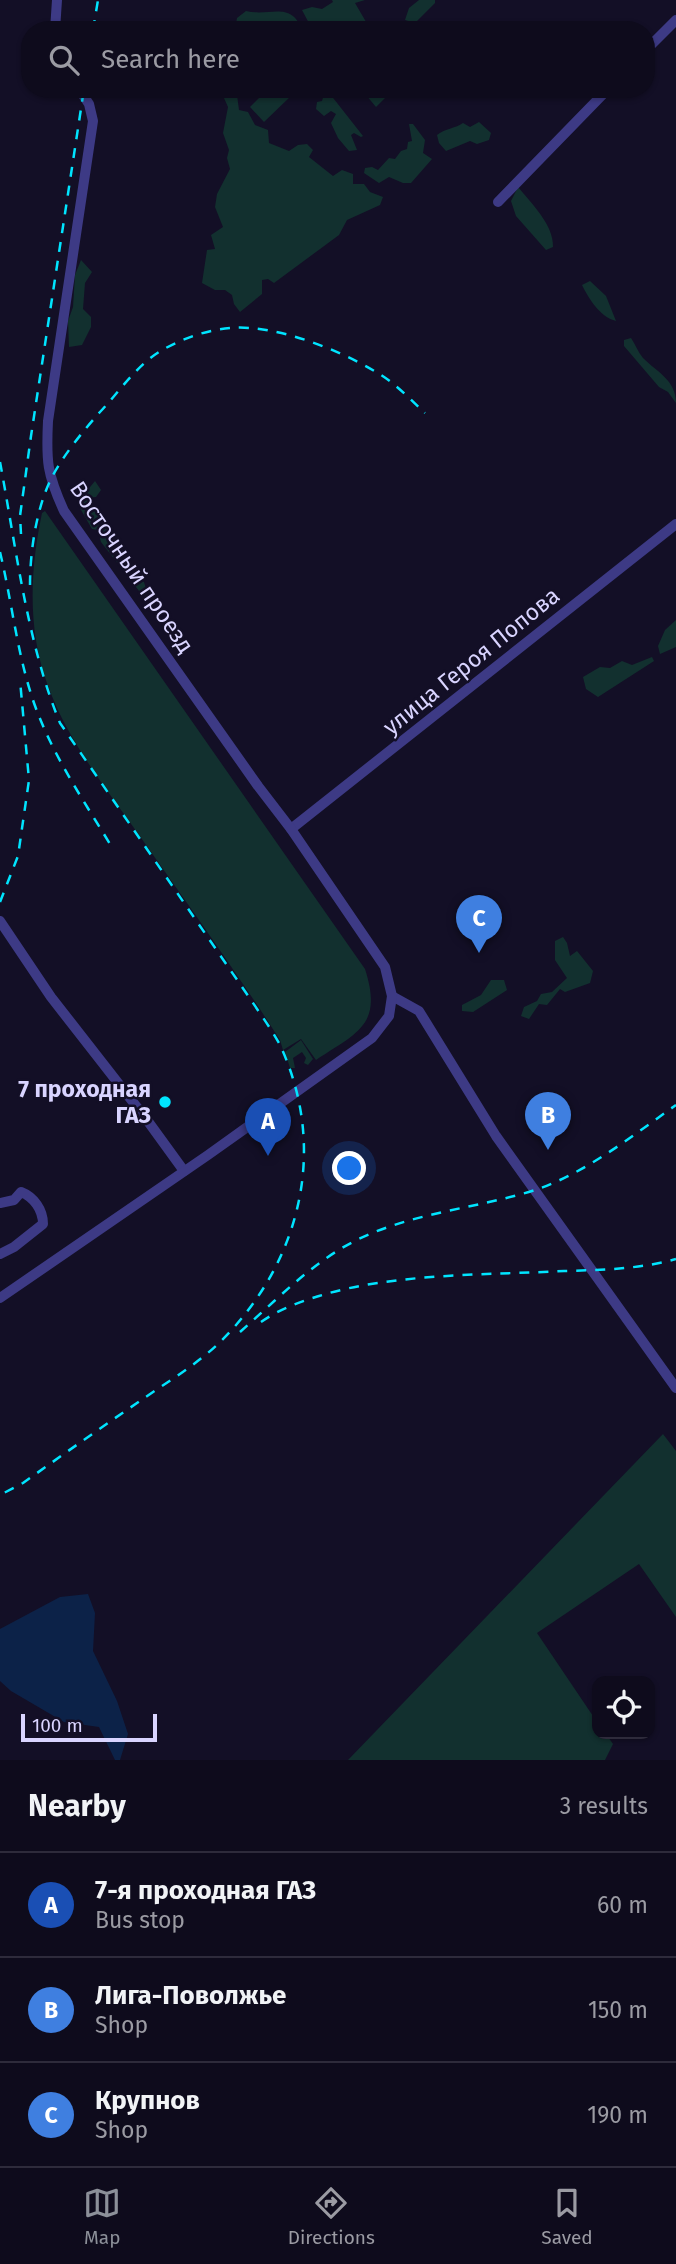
<!DOCTYPE html>
<meta charset="utf-8">
<style>
:root{--surface:#0e0b1c;--page:#171425;--text:#f1f3f6;--muted:#9b9ba3;--line:#2e2b3b;--accent:#8c9099}
body{margin:0;font-family:"Fira Sans",sans-serif;background:var(--page);color:var(--text)}
.controls{position:absolute;right:21px;bottom:21px;display:grid;overflow:hidden;border-radius:14px;box-shadow:0 2px 5px #0004}
.controls button{width:63px;height:63px;display:grid;place-items:center;padding:0;border:0;border-bottom:2px solid var(--line);background:var(--surface);color:var(--text);font:35px sans-serif}
.scale{position:absolute;left:21px;bottom:18px;width:136px;box-sizing:border-box;padding-left:7px;border:4px solid #d9d4ff;border-top:0;font-size:19px;line-height:24px;white-space:nowrap;color:#d9d4ff;-webkit-text-stroke:5px #130f26;paint-order:stroke}
.you{position:absolute;left:350px;top:1169px;width:24px;height:24px;margin:-18px;border:5px solid #fff;border-radius:50%;background:#1a73e8;box-shadow:0 0 0 10px #1a73e833}
.badge{display:grid;place-items:center;width:46px;height:46px;border-radius:50%;background:var(--accent);color:#fff;font-size:23px;font-weight:700}
.pin{position:absolute;translate:-50% -58px;filter:drop-shadow(0 2px 4px #0008)}
.pin::after{content:'';position:absolute;top:37px;width:24px;height:21px;background:inherit;clip-path:polygon(0 0,100% 0,50% 100%)}
.list{margin:0;padding:0;list-style:none}
h2{display:flex;justify-content:space-between;align-items:center;height:91px;margin:0;padding:0 28px;font-size:30px}
h2 small{font-size:23px;font-weight:400;color:var(--muted)}
.list li{display:grid;grid-template-columns:46px 1fr auto;gap:21px;align-items:center;box-sizing:border-box;height:105px;padding:0 28px;border-top:2px solid var(--line)}
.list b{display:block;font-size:26px;white-space:nowrap}
.list p{margin:0;font-size:23px;white-space:nowrap;color:var(--muted)}
.list em{font-size:23px;font-style:normal;color:var(--muted)}
.icon{flex:none;width:38px;height:38px;fill:none;stroke:currentColor;stroke-width:2;stroke-linecap:round;stroke-linejoin:round}
.map{position:relative;flex:none;width:676px;height:1760px;overflow:hidden}
.search{position:absolute;background:var(--surface);box-shadow:0 2px 5px #0004;left:21px;right:21px;top:21px;height:77px;display:flex;align-items:center;gap:18px;box-sizing:border-box;padding:0 24px;border-radius:28px;color:var(--muted);font-size:26px}
.sheet{height:406px;background:var(--surface)}
nav{display:flex;justify-content:space-around;align-items:center;box-sizing:border-box;height:98px;border-top:2px solid var(--line);background:var(--surface);font-size:19px;color:var(--muted)}
nav a{display:grid;justify-items:center;gap:4px}
nav .on{color:var(--accent)}
.map>svg:first-child{display:block}
.green{fill:#12302f}
.water{fill:#0c2248}
.lines{fill:none;stroke-linecap:round;stroke-linejoin:round}
.minor{stroke:#3d3a85;stroke-width:10}
.rail{stroke:#00e5ff;stroke-width:2.5;stroke-dasharray:10 9;stroke-linecap:butt}
.poi-dot{fill:#00e5ff;stroke:#130f26;stroke-width:2.5}
.labels{text-anchor:middle;dominant-baseline:central;stroke-width:5;stroke-linejoin:round;paint-order:stroke}
.street-label{font-size:23px;fill:#d9d4ff;stroke:#130f26}
.poi-label{font-size:23px;font-weight:bold;fill:#d9d4ff;stroke:#130f26;text-anchor:end}
</style>
<div class="map">
<svg width="676" height="1760" viewBox="0 0 676 1760">
<rect width="100%" height="100%" fill="#130f26"/>
<g class="green">
<polygon points="332,0 365,0 355,3 369,27 367,30 321,30 311,27 302,10 312,7 322,9 333,2"/>
<polygon points="419,0 435,0 435,3 415,23 405,20 409,8"/>
<path d="M246 11C270 17 291 0 302 30H235L237 18Z"/>
<polygon points="220,89 243,89 237,95 239,110 248,112 255,125 268,130 269,143 289,151 298,145 307,144 313,150 309,157 333,176 342,170 353,174 353,184 364,184 370,192 383,197 380,205 347,220 339,235 274,283 268,279 262,280 262,294 240,312 234,304 232,295 225,290 215,290 202,283 207,250 215,249 211,235 223,227 215,207 217,194 230,169 227,158 229,150 223,133 228,107"/>
<polygon points="268,89 286,89 292,95 264,122 250,107"/>
<polygon points="361,89 385,89 387,96 376,107"/>
<polygon points="324,94 330,94 363,136 361,137 354,133 351,135 357,150 349,151 338,138 331,123 336,114 331,111 324,116 316,109 317,102 322,101"/>
<path d="M479 122 491 133 489 140 477 144 470 141 446 151 439 143 437 135C446 128 454 129 463 123L470 127Z"/>
<polygon points="409,124 413,124 425,140 423,153 432,159 411,183 403,183 389,177 379,183 364,173 365,168 372,167 378,170 389,158 395,159 401,151 407,149 408,142 412,141"/>
<path d="M518 187C531 203 554 225 553 247L546 250 516 216 511 201Z"/>
<polygon points="81,260 92,272 85,283 83,309 91,317 91,327 82,345 69,347 68,321 73,307 75,275"/>
<path d="M590 281 606 296 616 321C600 317 589 299 582 285Z"/>
<path d="M631 338C635 344 638 352 643 358 657 372 676 380 676 403L668 392 659 387 624 346V340Z"/>
<polygon points="95,481 101,490 96,497 86,498 101,517 98,524 110,531 110,544 130,564 130,574 144,582 148,596 143,596 101,542 98,530 92,529 77,503"/>
<path d="M45 511 365 969C383 1025 358 1032 316 1060L301 1039 283 1050 280 1040C235 970 187 903 139 835 105 787 68 741 48 686 27 630 30 570 42 513Z"/>
<polygon points="676,620 676,647 660,654 658,646 665,630"/>
<polygon points="652,657 654,661 598,697 586,689 583,677 600,667 610,668 622,661 632,665"/>
<polygon points="563,937 567,943 570,956 577,951 593,971 590,983 565,992 560,989 547,1005 539,1004 529,1019 521,1016 524,1007 537,1001 541,994 552,992 567,978 555,960 555,941"/>
<polygon points="491,980 504,980 507,990 473,1012 462,1011 462,1005 481,995"/>
<polygon points="301,1040 313,1059 308,1065 304,1063 306,1058 302,1052 293,1058 295,1068 290,1068 285,1052"/>
<polygon points="663,1434 676,1451 676,1617 639,1564 537,1633 597,1722 597,1734 606,1734 613,1744 605,1760 348,1760"/>
</g>
<polygon class="water" points="88,1594 95,1613 93,1651 117,1701 128,1734 120,1760 115,1760 99,1727 64,1722 11,1691 0,1681 0,1629 60,1597"/>
<g class="lines">
<g class="minor">
<polyline points="55,30 57,0"/>
<polyline points="646,50 676,20"/>
<polyline points="498,202 608,89"/>
<polyline points="291,829 676,524"/>
<polyline points="0,921 51,997 147,1120 184,1171"/>
<polyline points="392,996 419,1011 496,1136 676,1388"/>
<path d="M0 1203 14 1200 21 1192C34 1197 43 1210 43 1224L14 1247 0 1254"/>
<path d="M0 1298 208 1155 372 1038 389 1016 392 996 385 967 291 829 258 786 64 511C47 474 46 461 48 421L93 121 89 104 79 89"/>
</g>
<g class="rail">
<polyline points="93,30 98,0"/>
<path d="M0 462C16 547 27 643 60 723L251 1000C261 1015 272 1030 280 1045 329 1150 300 1264 219 1343 195 1366 164 1384 137 1403 99 1429 61 1456 23 1483L0 1495"/>
<polyline points="21,534 20,516 31,436 84,89"/>
<path d="M0 552C12 602 17 654 34 703 52 754 82 798 110 844"/>
<path d="M30 585C30 552 36 511 50 481 61 458 83 431 100 412 120 391 138 363 164 349 184 338 207 330 230 328 274 324 338 349 376 372 394 382 410 399 425 413"/>
<polyline points="0,902 18,856 29,780 20,680"/>
<path d="M261 1322C278 1310 299 1302 319 1296 393 1273 487 1275 564 1271 602 1270 640 1269 676 1259"/>
<path d="M240 1332C273 1303 305 1270 342 1248 401 1213 472 1210 535 1190 586 1173 632 1136 676 1105"/>
</g>
</g>
<circle class="poi-dot" cx="165" cy="1102" r="7"/>
<g class="labels">
<g class="street-label">
<text transform="translate(132 567) rotate(56)">Восточный проезд</text>
<text transform="translate(471 661) rotate(-39)">улица Героя Попова</text>
</g>
<g class="poi-label">
<text x="151" y="1089">7 проходная<tspan x="151" dy="26">ГАЗ</tspan></text>
</g>
</g>
</svg>
<div class="controls">
<button><svg class="icon" aria-label="locate" viewBox="0 0 24 24"><circle cx="12" cy="12" r="6"/><path d="M12 2v4M12 18v4M2 12h4M18 12h4"/></svg></button>
</div>
<div class="scale">100 m</div>
<div class="you"></div>
<div class="pin badge" style="left:268px;top:1156px;background:#1a4fb4">A</div>
<div class="pin badge" style="left:548px;top:1150px;background:#3f7fe0">B</div>
<div class="pin badge" style="left:479px;top:953px;background:#3f7fe0">C</div>
<div class="search"><svg class="icon" aria-label="search" viewBox="0 0 24 24"><circle cx="10" cy="10" r="6"/><path d="M15 15l6 6"/></svg>Search here</div>
</div>
<section class="sheet">
<h2>Nearby<small>3 results</small></h2>
<ul class="list">
<li><span class="badge" style="background:#1a4fb4">A</span><div><b>7-я проходная ГАЗ</b><p>Bus stop</p></div><em>60 m</em></li>
<li><span class="badge" style="background:#3f7fe0">B</span><div><b>Лига-Поволжье</b><p>Shop</p></div><em>150 m</em></li>
<li><span class="badge" style="background:#3f7fe0">C</span><div><b>Крупнов</b><p>Shop</p></div><em>190 m</em></li>
</ul>
</section>
<nav>
<a class="on"><svg class="icon" aria-label="map" viewBox="0 0 24 24"><path d="M3 6l6-2 6 2 6-2v14l-6 2-6-2-6 2zM9 4v14M15 6v14"/></svg>Map</a>
<a><svg class="icon" aria-label="directions" viewBox="0 0 24 24"><path d="M12 3l9 9-9 9-9-9zM9 14v-3h6M13 9l2 2-2 2"/></svg>Directions</a>
<a><svg class="icon" aria-label="saved" viewBox="0 0 24 24"><path d="M7 4h10v16l-5-4-5 4z"/></svg>Saved</a>
</nav>
